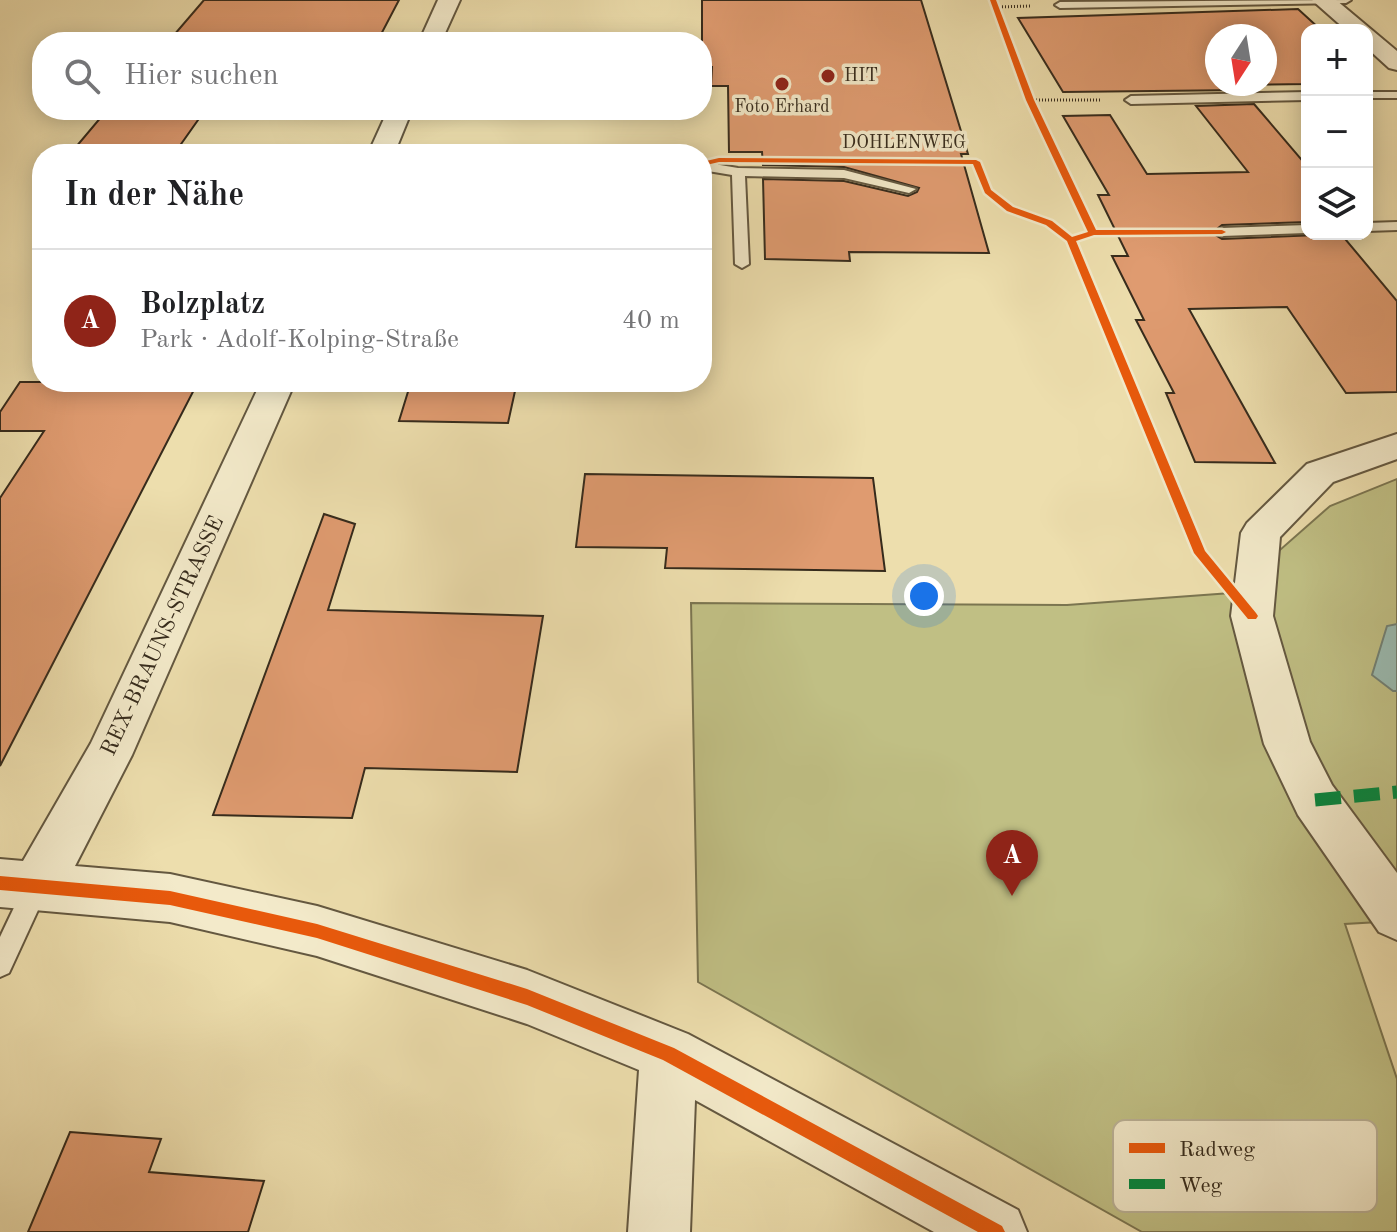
<!DOCTYPE html>
<html lang="de">
<meta charset="utf-8">
<style>
:root{--surface:#fff;--page:#f6f6f6;--text:#202124;--muted:#757577;--line:#e0e0e0;--accent:#8f2418}
body{margin:0;font-family:"Old Standard TT",serif;background:var(--page);color:var(--text)}
.controls{position:absolute;right:24px;top:24px;display:grid;overflow:hidden;border-radius:16px;box-shadow:0 4px 20px #0003}
.controls button{width:72px;height:72px;display:grid;place-items:center;padding:0;border:0;border-bottom:2px solid var(--line);background:var(--surface);color:var(--text);font:40px sans-serif}
.compass{position:absolute;left:1205px;top:24px;width:72px;height:72px;border-radius:50%;background:var(--surface);box-shadow:0 4px 20px #0003;rotate:192deg}
.you{position:absolute;left:924px;top:596px;width:28px;height:28px;margin:-20px;border:6px solid #fff;border-radius:50%;background:#1a73e8;box-shadow:0 0 0 12px #1a73e833}
.badge{display:grid;place-items:center;width:52px;height:52px;border-radius:50%;background:var(--accent);color:#fff;font-size:26px;font-weight:700}
.pin{position:absolute;translate:-50% -66px;filter:drop-shadow(0 2px 4px #0008)}
.pin::after{content:'';position:absolute;top:42px;width:28px;height:24px;background:inherit;clip-path:polygon(0 0,100% 0,50% 100%)}
.list{margin:0;padding:0;list-style:none}
h2{display:flex;justify-content:space-between;align-items:center;height:104px;margin:0;padding:0 32px;font-size:34px}
h2 small{font-size:26px;font-weight:400;color:var(--muted)}
.list li{display:grid;grid-template-columns:52px 1fr auto;gap:24px;align-items:center;box-sizing:border-box;height:144px;padding:0 32px;border-top:2px solid var(--line)}
.list b{display:block;font-size:30px;white-space:nowrap}
.list p{margin:0;font-size:26px;white-space:nowrap;color:var(--muted)}
.list em{font-size:26px;font-style:normal;color:var(--muted)}
.icon{flex:none;width:44px;height:44px;fill:none;stroke:currentColor;stroke-width:2;stroke-linecap:round;stroke-linejoin:round}
.map{position:relative;flex:none;width:1397px;height:1232px;overflow:hidden}
.search{position:absolute;background:var(--surface);box-shadow:0 4px 20px #0003;left:32px;top:32px;width:680px;height:88px;display:flex;align-items:center;gap:20px;box-sizing:border-box;padding:0 28px;border-radius:32px;color:var(--muted);font-size:30px}
.panel{position:absolute;background:var(--surface);box-shadow:0 4px 20px #0003;left:32px;top:144px;width:680px;height:248px;border-radius:32px}
.map>svg:first-child{display:block}
.green{fill:#c0bf84;stroke:#7b7550;stroke-width:2}
.water{fill:#9abbb1;stroke:#728175;stroke-width:2}
.building{fill:#df9b70;stroke:#362b1c;stroke-width:2;fill-rule:evenodd}
.lines{fill:none;stroke-linecap:round;stroke-linejoin:round}
.service-casing{stroke:#645840;stroke-width:4}
.minor-casing{stroke:#645840;stroke-width:4}
.path{stroke:#362b1c;stroke-width:3;stroke-dasharray:1 2;stroke-linecap:butt}
.service{fill:#f3eaca;fill-rule:evenodd}
.minor{fill:#f3eaca;fill-rule:evenodd}
.quiet{stroke:#00873e;stroke-width:13;stroke-dasharray:26 13;stroke-linecap:butt}
.cycleway-casing{stroke:#f3eaca;stroke-width:5}
.cycleway{fill:#e8590c;fill-rule:evenodd}
.poi-dot{fill:#8f2418;stroke:#f3eaca;stroke-width:3}
.labels{text-anchor:middle;dominant-baseline:central;stroke-width:7;stroke-linejoin:round;paint-order:stroke}
.far-poi-label{font-size:18px;fill:#362b1c;stroke:#f3eaca;text-anchor:start}
.far-street-label{font-size:18px;fill:#362b1c;stroke:#f3eaca}
.street-label{font-size:22px;fill:#362b1c;stroke:#f3eaca}
.key{fill:#f3eaca;stroke:#bab196;stroke-width:2}
.key-label{font-size:22px;fill:#362b1c}
</style>
<div class="map">
<svg width="1397" height="1232" viewBox="0 0 1397 1232">
<rect width="100%" height="100%" fill="#eddead"/>
<filter id="stains"><feTurbulence type="fractalNoise" baseFrequency=".0025" numOctaves="4"/><feColorMatrix values="0 0 0 0 .2 0 0 0 0 .09 0 0 0 0 .02 0 0 0 .5 -.17"/></filter>
<radialGradient id="worn" r=".72"><stop offset=".6" stop-color="#630" stop-opacity="0"/><stop offset="1" stop-color="#630" stop-opacity=".3"/></radialGradient>
<polygon class="green" points="1397,479 1397,921 1345,924 1397,1079 1397,1232 1142,1232 698,982 691,603 1067,605 1231,593 1330,506"/>
<polygon class="water" points="1397,624 1397,691 1393,691 1372,675 1387,626"/>
<g class="building">
<polygon points="204,0 399,0 377,42 168,42"/>
<polygon points="702,0 921,0 968,154 961,154 989,253 849,252 850,261 765,259 763,179 844,181 908,196 917,192 919,188 844,167 763,165 762,152 729,152 728,86 711,86 712,67 702,67"/>
<path d="M1298 9 1321 30H1307V84L1237 85 1242 90 1063 92 1018 18ZM1217 36H1265V84H1217Z"/>
<polygon points="1254,104 1307,166 1307,222 1222,225 1212,233 1222,239 1341,234 1397,301 1397,392 1346,393 1287,307 1189,309 1275,463 1195,462 1166,393 1174,393 1136,320 1144,320 1112,256 1128,256 1098,195 1109,195 1063,116 1110,115 1147,174 1248,172 1196,106"/>
<polygon points="107,110 222,110 220,113 203,113 174,154 70,154"/>
<polygon points="20,382 198,382 0,766 0,498 44,431 0,431 0,412"/>
<polygon points="411,382 517,382 508,423 399,421"/>
<polygon points="585,474 873,478 885,571 665,568 667,548 576,547"/>
<polygon points="324,514 355,524 328,610 543,616 517,772 365,768 352,818 213,815"/>
<polygon points="70,1132 161,1139 149,1172 264,1181 248,1232 28,1232"/>
</g>
<g class="lines">
<defs>
<g id="service">
<polygon points="1351,0 1346,3 1060,8 1055,5 1060,2"/>
<polygon points="1307,92 1307,100 1131,104 1125,100 1131,96"/>
<rect x="1367" y="92" width="30" height="6"/>
<polygon points="702,162 738,168 844,170 916,189 909,193 844,178 745,176 749,264 742,268 735,264 732,175 702,170"/>
<polygon points="1397,222 1397,230 1367,231 1367,223"/>
<polygon points="1307,225 1307,233 1222,236 1215,232 1222,228"/>
<polygon points="38,873 47,876 50,884 9,973 0,977 0,937 29,876"/>
</g>
<g id="minor">
<polygon points="438,0 460,0 441,42 419,42"/>
<polygon points="1312,0 1336,0 1397,51 1397,70 1389,68 1367,48 1367,30 1346,30"/>
<polygon points="388,110 412,110 394,154 368,154"/>
<polygon points="261,382 295,382 132,755 75,866 170,874 317,906 527,970 688,1034 1018,1210 1027,1232 934,1232 695,1100 690,1232 628,1232 639,1070 527,1024 317,956 170,922 0,907 0,859 23,861 91,743"/>
<polygon points="1397,434 1397,459 1333,482 1280,537 1273,616 1310,742 1332,785 1397,873 1397,940 1379,932 1298,815 1264,744 1231,616 1241,533 1247,523 1307,464"/>
</g>
</defs>
<use href="#service" class="service-casing"/>
<use href="#minor" class="minor-casing"/>
<g class="path">
<polyline points="996,7 1031,6"/>
<polyline points="1030,100 1102,100"/>
</g>
<use href="#service" class="service"/>
<use href="#minor" class="minor"/>
<polyline class="quiet" points="1315,800 1397,792"/>
<defs>
<g id="cycleway">
<polygon points="990,0 996,0 1034,100 1096,230 1222,230 1226,232 1222,234 1094,235 1076,241 1205,551 1256,613 1258,616 1256,619 1248,619 1194,553 1067,241 1046,225 1007,211 985,193 973,164 719,162 702,166 702,162 719,158 976,160 980,162 991,190 1013,207 1052,221 1072,237 1088,232 1026,100"/>
<polygon points="0,876 170,891 317,924 527,989 674,1048 1002,1226 1005,1232 978,1232 663,1060 527,1005 317,938 170,905 0,890"/>
</g>
</defs>
<use href="#cycleway" class="cycleway-casing"/>
<use href="#cycleway" class="cycleway"/>
</g>
<g class="poi-dot">
<circle cx="828" cy="76" r="8"/>
<circle cx="782" cy="84" r="8"/>
</g>
<g class="labels">
<g class="far-poi-label">
<text x="844" y="76">HIT</text>
<text x="782" y="107" text-anchor="middle">Foto Erhard</text>
</g>
<g class="far-street-label">
<text x="904" y="143">DOHLENWEG</text>
</g>
<g class="street-label">
<text transform="translate(163 636) rotate(-65)">REX-BRAUNS-STRASSE</text>
</g>
</g>
<rect x="1113" y="1120" width="264" height="92" rx="12" class="key"/>
<rect x="1129" y="1143" width="36" height="10" fill="#e8590c"/>
<rect x="1129" y="1179" width="36" height="10" fill="#00873e"/>
<g class="key-label">
<text x="1179" y="1156">Radweg</text>
<text x="1179" y="1192">Weg</text>
</g>
<rect width="100%" height="100%" filter="url(#stains)"/>
<rect width="100%" height="100%" fill="url(#worn)"/>
</svg>
<div class="controls">
<button>+</button>
<button>−</button>
<button><svg class="icon" aria-label="layers" viewBox="0 0 24 24"><path d="M12 4l9 5-9 5-9-5zM3 14l9 5 9-5"/></svg></button>
</div>
<svg class="compass" viewBox="-18 -18 36 36"><path d="M0-13l5 13h-10z" fill="#e53935"/><path d="M0 13l5-13h-10z" fill="#757577"/></svg>
<div class="you"></div>
<div class="pin badge" style="left:1012px;top:896px">A</div>
<div class="search"><svg class="icon" aria-label="search" viewBox="0 0 24 24"><circle cx="10" cy="10" r="6"/><path d="M15 15l6 6"/></svg>Hier suchen</div>
<section class="panel">
<h2>In der Nähe<small></small></h2>
<ul class="list">
<li><span class="badge">A</span><div><b>Bolzplatz</b><p>Park · Adolf-Kolping-Straße</p></div><em>40 m</em></li>
</ul>
</section>
</div>
